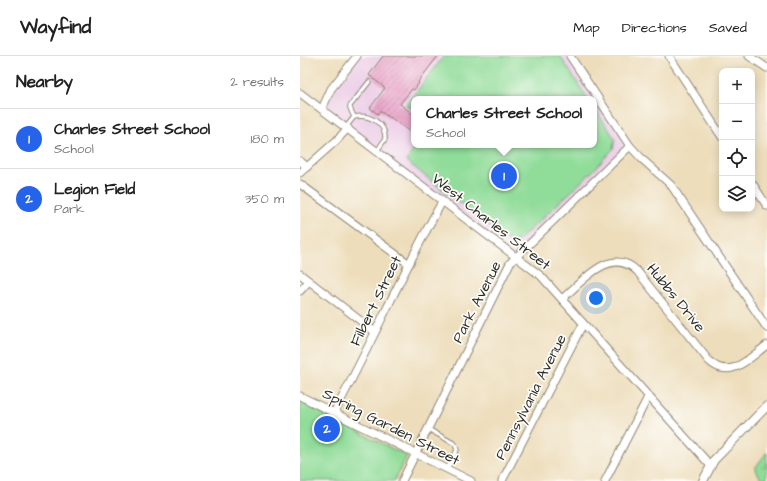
<!DOCTYPE html>
<meta charset="utf-8">
<style>
:root{--surface:#fff;--page:#f2f2f2;--text:#222;--muted:#767676;--line:#e0e0e0;--accent:#2563eb}
body{margin:0;font-family:"Architects Daughter",sans-serif;background:var(--page);color:var(--text)}
.controls{position:absolute;right:12px;top:12px;display:grid;overflow:hidden;border-radius:8px;box-shadow:0 2px 10px #0003}
.controls button{width:36px;height:36px;display:grid;place-items:center;padding:0;border:0;border-bottom:1px solid var(--line);background:var(--surface);color:var(--text);font:20px sans-serif}
.you{position:absolute;left:296px;top:242px;width:14px;height:14px;margin:-10px;border:3px solid #fff;border-radius:50%;background:#1a73e8;box-shadow:0 0 0 6px #1a73e833}
.badge{display:grid;place-items:center;width:26px;height:26px;border-radius:50%;background:var(--accent);color:#fff;font-size:13px;font-weight:700}
.pin{position:absolute;translate:-50% -50%;border:2px solid #fff;box-shadow:0 1px 4px #0006}
.popup{position:absolute;left:111px;top:40px;width:186px;height:52px;box-sizing:border-box;display:grid;place-content:center;border-radius:8px;background:var(--surface);filter:drop-shadow(0 1px 3px #0005);font-size:13px;white-space:nowrap;color:var(--muted)}
.popup b{font-size:15px;color:var(--text)}
.popup::after{content:'';position:absolute;left:50%;top:100%;margin-left:-8px;border:8px solid transparent;border-top-color:var(--surface)}
.list{margin:0;padding:0;list-style:none}
h2{display:flex;justify-content:space-between;align-items:center;height:52px;margin:0;padding:0 16px;font-size:17px}
h2 small{font-size:13px;font-weight:400;color:var(--muted)}
.list li{display:grid;grid-template-columns:26px 1fr auto;gap:12px;align-items:center;box-sizing:border-box;height:60px;padding:0 16px;border-top:1px solid var(--line)}
.list b{display:block;font-size:15px;white-space:nowrap}
.list p{margin:0;font-size:13px;white-space:nowrap;color:var(--muted)}
.list em{font-size:13px;font-style:normal;color:var(--muted)}
.icon{flex:none;width:22px;height:22px;fill:none;stroke:currentColor;stroke-width:2;stroke-linecap:round;stroke-linejoin:round}
.map{position:relative;flex:none;width:467px;height:425px;overflow:hidden}
header{display:flex;align-items:center;gap:24px;box-sizing:border-box;height:56px;padding:0 20px;background:var(--surface);border-bottom:1px solid var(--line)}
header strong{font-size:19px}
nav{display:flex;gap:22px;margin-inline-start:auto;font-size:14px}
main{display:flex}
aside{flex:1;background:var(--surface)}
.map>svg:first-child{display:block}
.built{fill:#edd0e8;fill-rule:evenodd}
.wetland{fill:url(#wetland-marsh);stroke:#5e8462}
.park{fill:#90dc99;stroke:#5e8462}
.building{fill:url(#building-hatch)}
.lines{fill:none;stroke-linecap:round;stroke-linejoin:round}
.service-casing{stroke:#8c8473;stroke-width:5.5}
.minor-casing{stroke:#8c8473;stroke-width:9}
.tertiary-casing{stroke:#8c8473;stroke-width:10}
.service{stroke:#fff;stroke-width:3.5}
.minor{stroke:#fff;stroke-width:7}
.tertiary{stroke:#fff;stroke-width:8}
.labels{text-anchor:middle;dominant-baseline:central;stroke-width:3.5;stroke-linejoin:round;paint-order:stroke}
.street-label{font-size:15px;fill:#2b2b2b;stroke:#fdfcf7}
</style>
<header>
<strong>Wayfind</strong>
<nav><a>Map</a><a>Directions</a><a>Saved</a></nav>
</header>
<main>
<aside>
<h2>Nearby<small>2 results</small></h2>
<ul class="list">
<li><span class="badge">1</span><div><b>Charles Street School</b><p>School</p></div><em>180 m</em></li>
<li><span class="badge">2</span><div><b>Legion Field</b><p>Park</p></div><em>350 m</em></li>
</ul>
</aside>
<div class="map">
<svg width="467" height="425" viewBox="0 0 467 425">
<defs>
<pattern id="wetland-marsh" width="20" height="14" patternUnits="userSpaceOnUse"><rect width="20" height="14" fill="#90dc99"/><path d="M1 5h8M5 5V1M11 12h8M15 12V8" fill="none" stroke="#7cbd84"/></pattern>
<pattern id="building-hatch" width="6" height="6" patternUnits="userSpaceOnUse"><rect width="6" height="6" fill="#eba9cc"/><path d="M-1 1l2-2M0 6l6-6M5 7l2-2" fill="none" stroke="#bf8aa6"/></pattern>
</defs>
<rect width="100%" height="100%" fill="#fdfcf7"/>
<filter id="ink" filterUnits="userSpaceOnUse"><feTurbulence type="fractalNoise" baseFrequency=".025" numOctaves="2"/><feDisplacementMap in="SourceGraphic" scale="8" xChannelSelector="R" yChannelSelector="G"/><feConvolveMatrix kernelMatrix="1 2 1 2 8 2 1 2 1" color-interpolation-filters="sRGB"/></filter>
<filter id="wash" filterUnits="userSpaceOnUse"><feTurbulence type="fractalNoise" baseFrequency=".012" numOctaves="4" result="noise"/><feDisplacementMap in="SourceGraphic" scale="16" xChannelSelector="R" yChannelSelector="G"/><feGaussianBlur stdDeviation="0.9" result="paint"/><feColorMatrix in="noise" values="0 0 0 0 0 0 0 0 0 0 0 0 0 0 0 0 0 1.4 0 .05"/><feComposite in="paint" operator="in"/></filter>
<g filter="url(#wash)">
<rect width="100%" height="100%" fill="#edddbb"/>
<path class="built" d="M56 0H268L330 90 216 200 22 53ZM114 43H294V89H114Z"/>
<polygon class="wetland" points="467,396 467,425 462,425 455,412"/>
<g class="park">
<polygon points="144,0 260,0 288,43 114,43 114,55 106,49"/>
<polygon points="294,51 315,83 313,93 293,115 218,185 211,187 106,105 117,89 294,89"/>
<polygon points="0,346 107,400 94,425 0,425"/>
</g>
<g id="blocks">
<polygon class="building" points="83,0 138,0 118,26 119,27 114,34 112,33 100,48 114,59 114,79 90,61 90,62 80,55 78,58 70,52 85,32 69,19"/>
</g>
</g>
<g filter="url(#ink)">
<use href="#blocks" fill-opacity="0" stroke="#8c8473" stroke-width="1"/>
<g class="lines">
<defs>
<g id="service">
<path d="M54 61C68 58 86 66 85 83L77 95"/>
<polyline points="46,71 54,61 50,52 50,50 69,26"/>
<polyline points="128,373 155,388 157,394 147,413"/>
</g>
<g id="minor">
<polyline points="270,0 330,90 343,104 371,129 467,272"/>
<polyline points="369,0 422,81"/>
<polyline points="449,0 467,12"/>
<polyline points="0,37 241,220 410,409"/>
<polyline points="22,53 31,33 57,0"/>
<polyline points="0,105 7,111"/>
<polyline points="0,117 36,85 48,72"/>
<polyline points="452,127 467,150"/>
<polyline points="0,128 109,208"/>
<polyline points="0,218 75,276"/>
<polyline points="0,235 9,225"/>
<path d="M262 243C282 226 310 189 337 215L409 305C430 325 449 302 467 289"/>
<polyline points="0,340 171,425"/>
<path d="M34 357C72 287 103 214 142 146"/>
<polyline points="102,425 210,207 330,90"/>
<polyline points="202,425 283,268"/>
<polyline points="305,425 348,341"/>
</g>
<polyline id="tertiary" points="403,425 414,404 467,350"/>
</defs>
<use href="#service" class="service-casing"/>
<use href="#minor" class="minor-casing"/>
<use href="#tertiary" class="tertiary-casing"/>
<use href="#service" class="service"/>
<use href="#minor" class="minor"/>
<use href="#tertiary" class="tertiary"/>
</g>
</g>
<g class="labels">
<g class="street-label">
<text transform="translate(191 166) rotate(38)">West Charles Street</text>
<text transform="translate(376 242) rotate(51)">Hubbs Drive</text>
<text transform="translate(76 245) rotate(-64)">Filbert Street</text>
<text transform="translate(177 246) rotate(-63)">Park Avenue</text>
<text transform="translate(231 341) rotate(-63)">Pennsylvania Avenue</text>
<text transform="translate(91 371) rotate(27)">Spring Garden Street</text>
</g>
</g>
</svg>
<div class="controls">
<button>+</button>
<button>−</button>
<button><svg class="icon" aria-label="locate" viewBox="0 0 24 24"><circle cx="12" cy="12" r="6"/><path d="M12 2v4M12 18v4M2 12h4M18 12h4"/></svg></button>
<button><svg class="icon" aria-label="layers" viewBox="0 0 24 24"><path d="M12 4l9 5-9 5-9-5zM3 14l9 5 9-5"/></svg></button>
</div>
<div class="you"></div>
<div class="pin badge" style="left:204px;top:120px">1</div>
<div class="popup"><b>Charles Street School</b>School</div>
<div class="pin badge" style="left:27px;top:373px">2</div>
</div>
</main>
